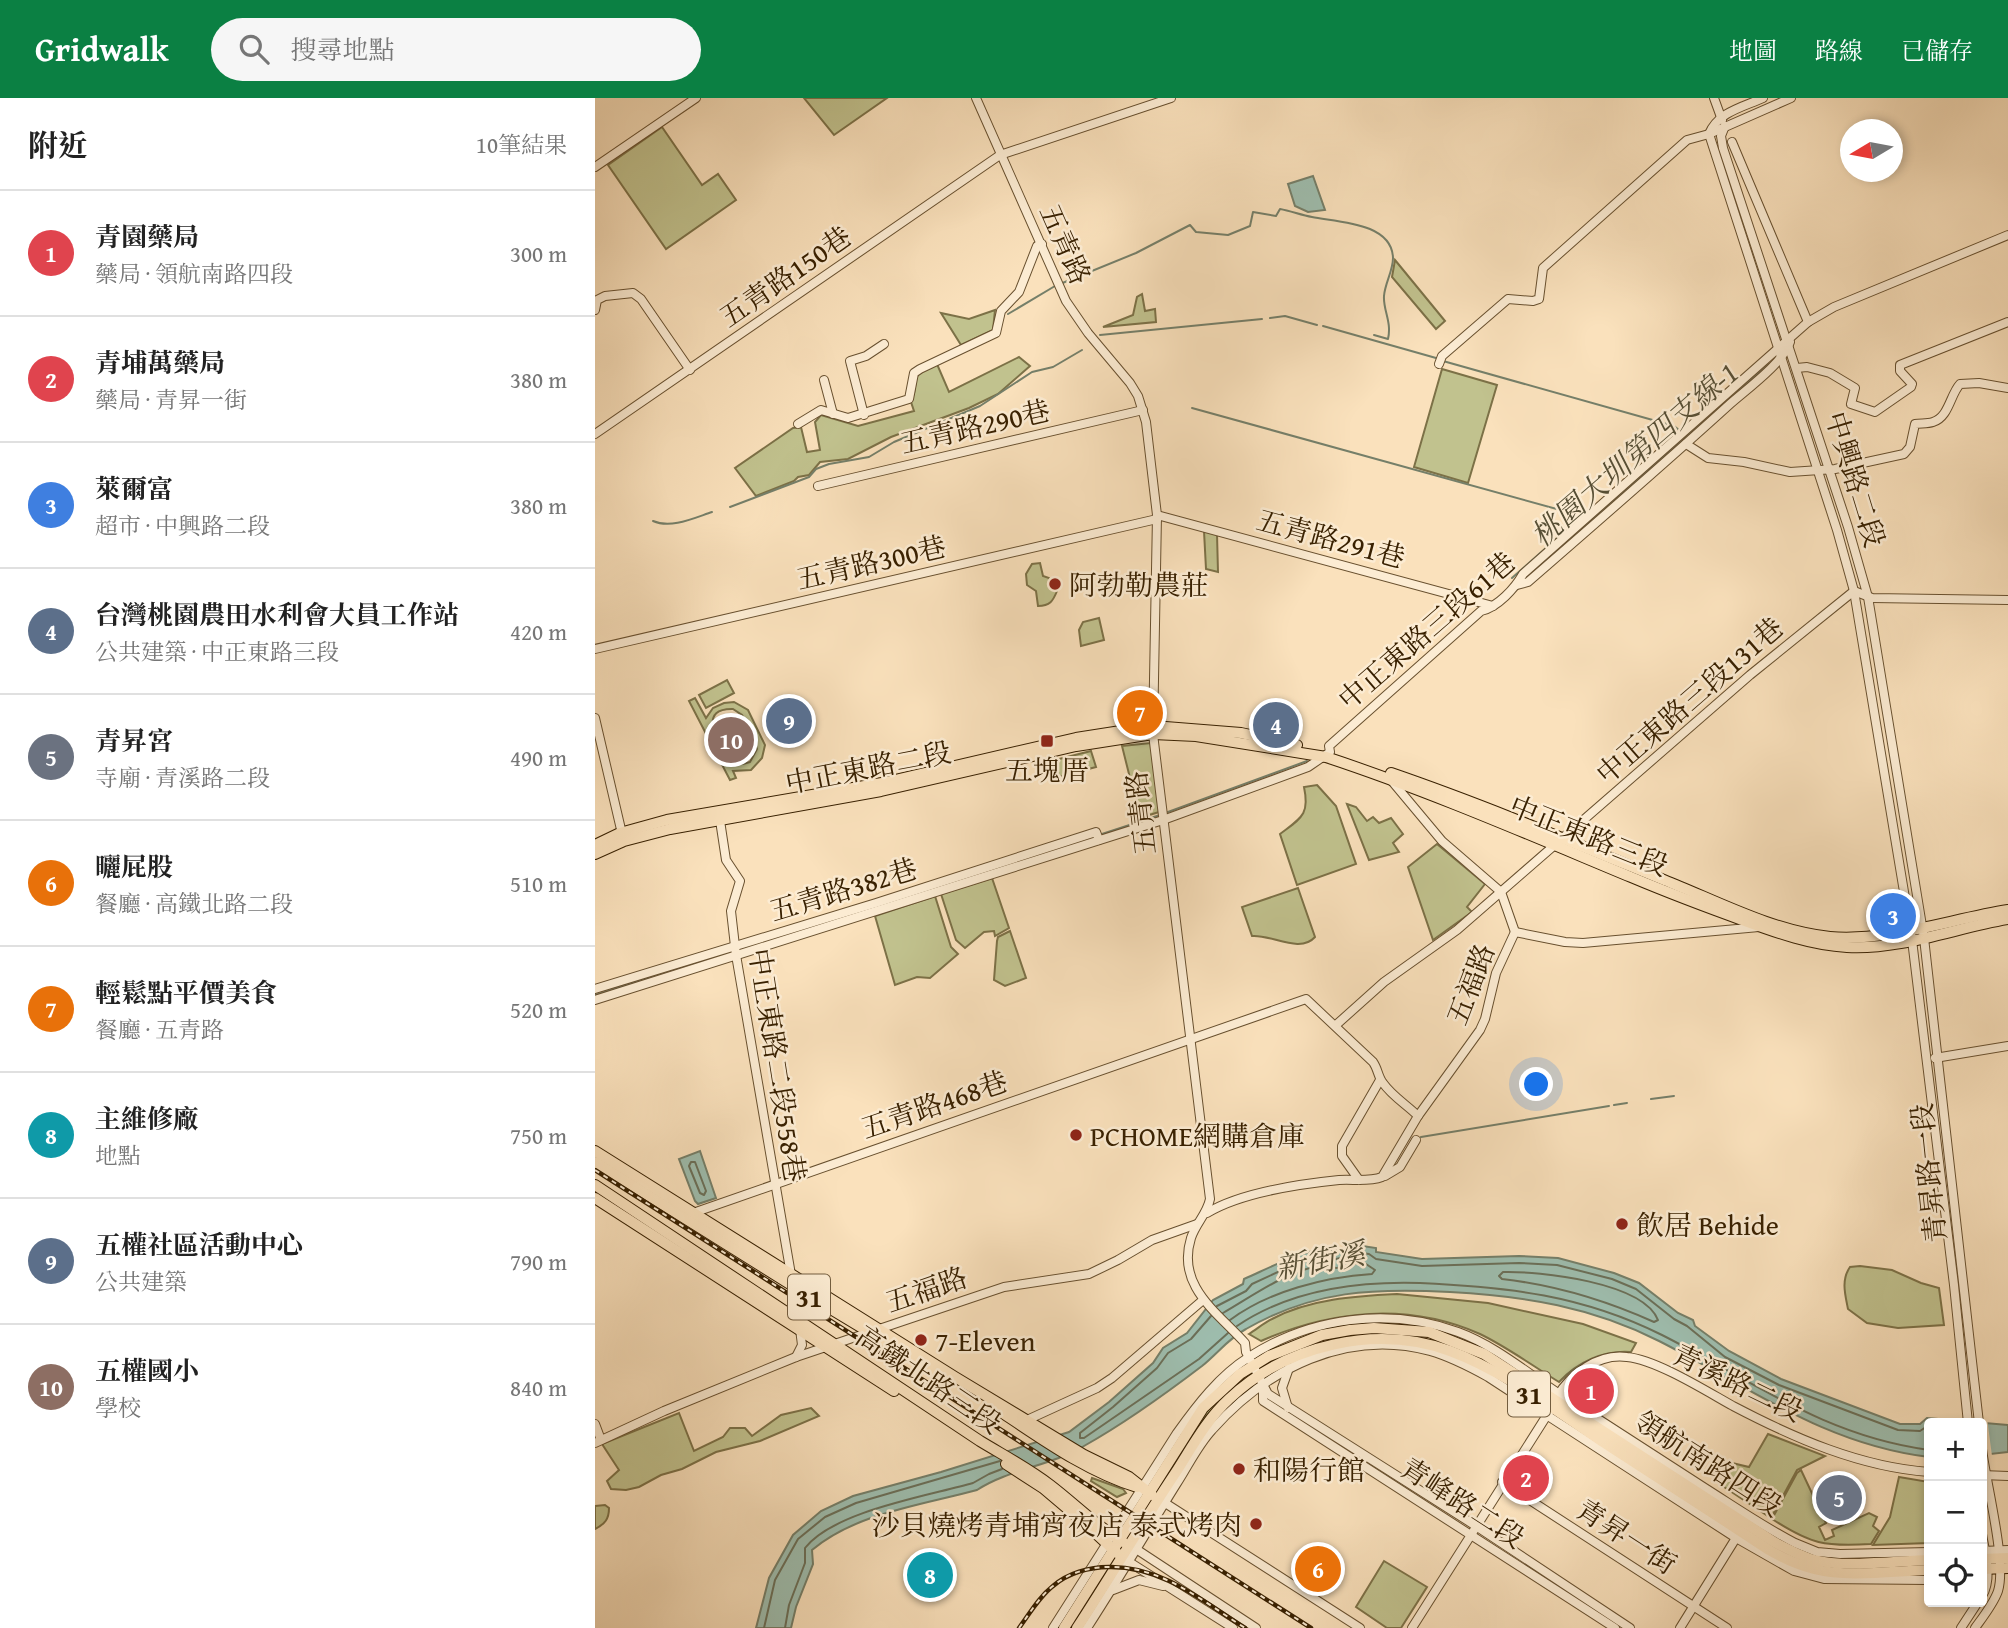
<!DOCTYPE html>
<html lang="zh-TW">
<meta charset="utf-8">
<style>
:root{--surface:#fff;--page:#f6f6f6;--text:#222;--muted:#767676;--line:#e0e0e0;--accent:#0b8043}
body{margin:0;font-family:"Gentium Book Plus","Noto Serif TC",serif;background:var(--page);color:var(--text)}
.controls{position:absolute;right:21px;bottom:21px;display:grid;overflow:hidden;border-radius:7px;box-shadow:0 4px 10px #0003}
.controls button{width:63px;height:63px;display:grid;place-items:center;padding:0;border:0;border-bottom:2px solid var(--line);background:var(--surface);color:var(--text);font:35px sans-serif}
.compass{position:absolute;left:1245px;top:21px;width:63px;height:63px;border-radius:50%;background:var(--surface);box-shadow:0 4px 10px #0003;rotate:260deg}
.you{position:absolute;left:942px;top:987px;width:24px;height:24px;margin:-18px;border:5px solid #fff;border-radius:50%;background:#1a73e8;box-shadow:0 0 0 10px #1a73e833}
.badge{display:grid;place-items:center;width:46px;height:46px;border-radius:50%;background:var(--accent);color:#fff;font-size:23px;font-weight:700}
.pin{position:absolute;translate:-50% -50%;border:4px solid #fff;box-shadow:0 2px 7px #0006}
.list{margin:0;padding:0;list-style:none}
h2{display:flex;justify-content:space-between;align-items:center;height:91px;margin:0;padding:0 28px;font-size:30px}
h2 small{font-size:23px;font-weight:400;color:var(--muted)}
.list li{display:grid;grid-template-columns:46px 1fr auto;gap:21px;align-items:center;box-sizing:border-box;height:126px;padding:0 28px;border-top:2px solid var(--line)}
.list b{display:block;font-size:26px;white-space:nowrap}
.list p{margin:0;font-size:23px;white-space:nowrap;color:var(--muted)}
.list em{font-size:23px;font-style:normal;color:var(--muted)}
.icon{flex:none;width:38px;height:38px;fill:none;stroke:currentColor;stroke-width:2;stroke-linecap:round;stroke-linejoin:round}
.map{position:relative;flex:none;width:1413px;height:1530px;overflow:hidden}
header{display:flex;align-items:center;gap:42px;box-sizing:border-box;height:98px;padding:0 35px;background:var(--accent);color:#fff}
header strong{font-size:33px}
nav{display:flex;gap:38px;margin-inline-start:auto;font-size:24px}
.search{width:490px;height:63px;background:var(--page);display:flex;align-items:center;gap:18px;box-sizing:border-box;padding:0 24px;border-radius:38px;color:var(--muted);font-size:26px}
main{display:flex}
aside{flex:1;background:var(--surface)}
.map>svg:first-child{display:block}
.green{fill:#c1c28e;stroke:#7c7147;stroke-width:2;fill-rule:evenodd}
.water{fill:#9ebeaf;stroke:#757f69;stroke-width:2}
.pier{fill:#fae1bc}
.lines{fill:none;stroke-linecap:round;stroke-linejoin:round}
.shore{stroke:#6b6f58;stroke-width:2}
.stream{stroke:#757f69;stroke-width:2}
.minor-casing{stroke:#68502f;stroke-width:10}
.major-casing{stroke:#382000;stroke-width:12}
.minor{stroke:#fcecd3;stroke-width:8}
.major{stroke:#fae1bc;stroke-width:10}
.rail-casing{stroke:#382000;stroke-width:4.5}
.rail{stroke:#fcecd3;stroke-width:2;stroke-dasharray:5;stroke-linecap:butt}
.poi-dot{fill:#8f2418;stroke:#fcecd3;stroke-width:2.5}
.labels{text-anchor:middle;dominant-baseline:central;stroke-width:5;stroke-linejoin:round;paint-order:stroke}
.shield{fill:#fcecd3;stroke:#735d3f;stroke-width:2}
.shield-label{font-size:26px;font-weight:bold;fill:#382000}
.street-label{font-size:28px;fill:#382000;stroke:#fcecd3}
.poi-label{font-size:28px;fill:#382000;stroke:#fcecd3;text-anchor:start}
.water-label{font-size:30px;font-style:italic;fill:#574f35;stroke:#fcecd3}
</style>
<header>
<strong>Gridwalk</strong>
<div class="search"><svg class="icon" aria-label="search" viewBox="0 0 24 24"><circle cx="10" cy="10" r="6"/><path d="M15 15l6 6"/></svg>搜尋地點</div>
<nav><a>地圖</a><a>路線</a><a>已儲存</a></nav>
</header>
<main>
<aside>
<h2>附近<small>10筆結果</small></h2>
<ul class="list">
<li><span class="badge" style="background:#e0444e">1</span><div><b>青園藥局</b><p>藥局 · 領航南路四段</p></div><em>300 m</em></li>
<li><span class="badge" style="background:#e0444e">2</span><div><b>青埔萬藥局</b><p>藥局 · 青昇一街</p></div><em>380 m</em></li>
<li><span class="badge" style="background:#3f7fe0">3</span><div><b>萊爾富</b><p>超市 · 中興路二段</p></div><em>380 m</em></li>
<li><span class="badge" style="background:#5c6f8a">4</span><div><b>台灣桃園農田水利會大員工作站</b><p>公共建築 · 中正東路三段</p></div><em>420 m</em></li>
<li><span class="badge" style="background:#6b7280">5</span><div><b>青昇宮</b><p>寺廟 · 青溪路二段</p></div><em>490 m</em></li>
<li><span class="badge" style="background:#e8710a">6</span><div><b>曬屁股</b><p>餐廳 · 高鐵北路二段</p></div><em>510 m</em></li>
<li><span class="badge" style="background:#e8710a">7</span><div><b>輕鬆點平價美食</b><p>餐廳 · 五青路</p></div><em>520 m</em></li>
<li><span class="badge" style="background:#0f9aa8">8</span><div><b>主維修廠</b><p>地點</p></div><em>750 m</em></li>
<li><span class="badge" style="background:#5c6f8a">9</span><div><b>五權社區活動中心</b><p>公共建築</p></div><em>790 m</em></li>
<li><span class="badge" style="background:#8d6e63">10</span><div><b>五權國小</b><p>學校</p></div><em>840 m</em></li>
</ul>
</aside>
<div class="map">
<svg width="1413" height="1530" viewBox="0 0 1413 1530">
<rect width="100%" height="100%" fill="#fae1bc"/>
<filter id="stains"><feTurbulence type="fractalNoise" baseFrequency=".00286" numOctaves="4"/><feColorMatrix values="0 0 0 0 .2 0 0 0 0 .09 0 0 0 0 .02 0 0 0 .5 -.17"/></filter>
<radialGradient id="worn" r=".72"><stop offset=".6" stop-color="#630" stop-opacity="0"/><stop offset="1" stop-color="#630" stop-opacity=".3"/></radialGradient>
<g class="green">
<polygon points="209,0 292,0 239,37"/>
<polygon points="67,29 107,87 123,76 141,102 71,151 13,67"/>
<polygon points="800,162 850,223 841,231 797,179"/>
<polygon points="547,196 550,213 560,211 561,224 508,229 538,217 542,199"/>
<polygon points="400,212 398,232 366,247 346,215 374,221"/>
<path d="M424 259 435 268 403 296 374 310 296 339 253 361 225 364 214 377 203 379 199 383 161 398 140 370 198 330 206 329 212 354 225 352 220 324 226 317 263 328 319 313 316 304C327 279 310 280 342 266L354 294Z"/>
<polygon points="847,271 902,287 873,385 819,369"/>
<polygon points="609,433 622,436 623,474 611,471"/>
<path d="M445 465 448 478 454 480 462 493C458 503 455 508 443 508L441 493 432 487 431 476 437 466Z"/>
<polygon points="504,520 509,542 486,548 484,532 488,524"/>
<polygon points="132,582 139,595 111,610 104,597"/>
<path d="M100 600 111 620 118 610 129 605 139 604 153 612 170 647 167 660 156 672 138 673 141 680 135 682 94 603ZM138 611 147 617 162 651 155 664C146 667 138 668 132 661 123 644 102 610 138 611Z"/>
<polygon points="556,645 564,714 545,720 527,648"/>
<polygon points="496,653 501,669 463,679 460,662"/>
<path d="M722 687 741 708 761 766 702 787 685 736C706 720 715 717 709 689Z"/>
<polygon points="752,706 761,709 772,723 778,719 784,725 796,720 808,736 798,745 804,754 774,762"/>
<polygon points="842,746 890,786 872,809 877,814 838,842 813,769"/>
<polygon points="397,780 414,830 400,838 399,833 389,834 370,850 361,842 346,796"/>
<path d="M703 790 720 839C705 856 676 836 657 838L647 809Z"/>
<polygon points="340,798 356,849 363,856 335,880 322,879 300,887 280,818"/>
<polygon points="415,833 431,880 410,888 399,882 402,843 403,839"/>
<path d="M1265 1168 1297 1172 1326 1185 1344 1190 1349 1227 1303 1230 1272 1225 1253 1211C1250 1196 1246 1182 1255 1169Z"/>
<path d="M802 1196 893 1205 988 1226 1041 1245 1036 1254C1008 1252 983 1264 964 1284 938 1268 912 1249 885 1236 813 1204 736 1212 666 1243L654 1236C662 1231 669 1225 677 1221 714 1201 761 1198 802 1196Z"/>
<polygon points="630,1294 633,1296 610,1319 570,1384 567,1384 608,1317"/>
<polygon points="216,1310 224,1318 165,1343 121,1354 87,1371 66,1377 44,1389 31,1392 16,1391 12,1383 24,1372 7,1346 84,1315 99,1353 128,1339 135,1330 150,1330 157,1338 186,1317"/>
<polygon points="1173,1336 1230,1358 1202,1372 1176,1420 1126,1387 1137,1365 1154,1369"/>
<path d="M1206 1372 1231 1425 1224 1429 1230 1442 1239 1438 1237 1432 1274 1415 1282 1419 1278 1428 1284 1433 1276 1446C1229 1449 1216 1446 1177 1421L1202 1375Z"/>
<polygon points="1304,1379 1334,1384 1334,1445 1278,1447 1295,1419"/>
<polygon points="497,1380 528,1391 531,1395 522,1399 496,1383"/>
<path d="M10 1407 14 1410C14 1421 10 1426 0 1431V1408Z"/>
<polygon points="789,1463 832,1489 806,1530 792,1530 761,1509"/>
</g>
<g class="water">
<polygon points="718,78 730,112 713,114 700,108 693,86"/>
<polygon points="105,1053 121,1100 103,1106 100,1103 84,1061"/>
<path d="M761 1147 781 1150V1154L827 1161 924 1158 963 1160 1019 1175 1044 1185 1083 1215 1098 1222 1100 1228 1134 1253 1186 1281 1305 1326H1325L1332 1320 1413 1327V1354L1387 1357V1325H1334V1359C1228 1346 1155 1289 1064 1243 997 1209 930 1198 855 1194 779 1190 719 1192 651 1231 634 1240 622 1256 607 1268 569 1297 530 1325 489 1348 456 1368 414 1371 382 1392 327 1407 261 1415 217 1452L218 1466 201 1509 196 1530H161L174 1480 198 1437 226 1413 258 1398 346 1374 474 1334 514 1304 558 1265 568 1250 592 1235 618 1202 648 1186 649 1181C668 1173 707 1152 727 1152 740 1151 745 1153 759 1150Z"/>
</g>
<polygon class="pier" points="1369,1318 1392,1320 1397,1358 1387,1359 1387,1325 1360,1325 1359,1319"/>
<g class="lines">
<g class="shore">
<polygon points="100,1064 111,1093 109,1097 105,1095 94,1068 96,1064"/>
<path d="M908 1174C944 1173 1048 1184 1063 1222L1059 1224C1010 1202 960 1187 907 1181L904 1178Z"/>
<polyline points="622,1208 651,1193 657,1186 698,1167 726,1159 741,1161 766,1155 774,1156 781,1161 827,1168 924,1165 962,1167 1017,1181 1041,1191 1079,1221 1092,1228 1130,1259 1184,1287 1303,1332 1325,1333 1334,1327"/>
<path d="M628 1215C656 1199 693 1172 725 1168 731 1167 736 1170 742 1170 750 1169 760 1166 768 1164L780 1172 777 1176C730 1179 674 1193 635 1222"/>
<polyline points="616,1218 596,1241 573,1255 562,1270 518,1309 485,1335 485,1340 489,1340 604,1261 633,1235"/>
<path d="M642 1228C695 1192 762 1183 825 1185 913 1189 987 1197 1067 1237 1158 1283 1229 1338 1334 1352"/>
<polyline points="169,1530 180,1482 203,1441 230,1419 261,1405 405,1363"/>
<path d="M190 1530 194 1507 210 1465V1450C239 1413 333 1398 378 1385L394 1376 407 1371"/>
</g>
<g class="stream">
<path d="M465 186 541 155 595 127 601 134 633 137 655 128 658 114 681 118 685 111C696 113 706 117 717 119 741 124 797 124 798 160 798 173 790 185 789 198 788 212 797 224 793 241L779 237"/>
<polyline points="413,216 460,188"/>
<polyline points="675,220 690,218 722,227"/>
<polyline points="728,228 841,260"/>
<polyline points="505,237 667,221"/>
<polyline points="848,263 1079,328 1084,332"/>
<polyline points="597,310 987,418 917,480"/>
<polyline points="135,409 214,379 221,371 234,366 274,359 299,344 385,308 437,274 458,269 487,252"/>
<path d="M58 423C76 431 99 420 117 414"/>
<polyline points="932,478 1174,266"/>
<polyline points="573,714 712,663"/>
<polyline points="507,736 565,717"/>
<polyline points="450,755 458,752"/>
<polyline points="0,897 126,856"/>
<polyline points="1056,1001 1079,998"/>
<polyline points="1019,1007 1032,1005"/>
<polyline points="826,1039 1014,1008"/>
</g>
<defs>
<g id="minor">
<path d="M381 0 471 203 493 235 535 285 543 298 551 324 562 417 558 636 615 1101C612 1116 601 1125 596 1140 581 1188 622 1214 650 1245L651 1254 673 1296 881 1428 1035 1530"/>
<polyline points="1119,0 1127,22"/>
<path d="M1168 0C1148 9 1123 14 1114 36L1242 432 1259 493 1317 842 1359 1187 1373 1325"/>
<polyline points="1130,28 1126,38 1128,50 1253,429 1273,499 1329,840 1384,1325"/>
<polyline points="1137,44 1213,224"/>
<polyline points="0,69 101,0"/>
<polyline points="0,212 2,202 10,198 38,195 46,201 95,272"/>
<polyline points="844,266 847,258 913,201 938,203 944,201 948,170 1092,42 1114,36 1196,0"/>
<polyline points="1202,270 1212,269 1235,275 1260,290 1256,306 1280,314 1316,289 1317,286 1305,273 1305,267 1413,224"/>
<polyline points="229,282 238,316"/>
<polyline points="269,317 255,263 271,258 289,246"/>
<polyline points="203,326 226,312 253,320 314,301 319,275 325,271 401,235 406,213 424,194 442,148 447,146"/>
<polyline points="0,336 405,57 576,0"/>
<path d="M1091 346 1113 360 1149 364 1195 374 1240 371 1309 356 1315 349 1320 326C1326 325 1332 326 1338 324 1354 319 1355 297 1365 286L1384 285 1413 290"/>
<polyline points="223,388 548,312"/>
<polyline points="562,417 898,508"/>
<path d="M922 487 933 484C1001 425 1069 366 1135 306 1152 291 1188 265 1195 244"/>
<polyline points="0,551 562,421"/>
<polyline points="0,620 28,740"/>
<polyline points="796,682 847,743 906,794 920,834"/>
<polyline points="124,716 131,762 145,783 136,813 141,857 204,1223 207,1247 201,1259"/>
<polyline points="920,834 970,844 988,845 1164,829"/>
<polyline points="0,891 281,805 501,734 504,742"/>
<path d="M0 902 568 722 713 669 735 654 734 648 886 513C903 509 920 490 928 476L1213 224 1239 209 1413 137"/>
<polyline points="741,927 789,884 862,832 1155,577 1259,493 1277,500 1413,502"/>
<polyline points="1340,960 1413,948"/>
<polyline points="790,1078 805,1069 821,1042"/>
<polyline points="764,1082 747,1058 747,1048 785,982"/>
<path d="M98 1115 711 901 778 964C783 971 783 979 788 985 797 998 812 1007 823 1018"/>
<path d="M612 1115C645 1095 705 1086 744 1082 758 1081 774 1084 787 1079L823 1018 885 932 890 921 901 875 920 834"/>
<polyline points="668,1290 668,1303 1020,1530"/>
<path d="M962 1299C975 1276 1004 1255 1032 1259 1062 1262 1111 1293 1138 1308 1199 1340 1265 1369 1334 1374"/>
<polyline points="693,1310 687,1290 694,1270"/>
<polyline points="432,1322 502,1290 517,1280 608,1202"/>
<polyline points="0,1326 6,1342"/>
<polyline points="0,1345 69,1313 201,1259 409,1189 494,1176 523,1162 557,1142 602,1126"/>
<polyline points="1387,1377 1413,1378"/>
<polyline points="907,1384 1132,1530"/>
<polyline points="567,1403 765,1530"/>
<path d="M1387 1436C1390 1455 1398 1481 1387 1498"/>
<polyline points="538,1449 661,1530"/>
<polyline points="1387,1453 1413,1452"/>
<polyline points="531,1462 638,1530"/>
<polyline points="518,1492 544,1482 568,1488"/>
<path d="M458 1530 582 1335C602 1307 624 1278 654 1259 716 1219 794 1209 863 1234 899 1247 931 1274 963 1295 1012 1327 1061 1358 1110 1390 1140 1409 1169 1429 1200 1445L1222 1454 1245 1456 1334 1454"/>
<path d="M492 1530C523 1482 552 1433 582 1385 593 1368 603 1347 617 1332 671 1271 752 1230 835 1253 856 1259 875 1269 893 1279L1141 1440 1199 1473 1229 1481 1334 1482"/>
<polyline points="817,1530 954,1314"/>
<polyline points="1085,1530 1141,1440"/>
<polyline points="1366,1530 1383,1504"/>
<path d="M1380 1530C1388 1519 1399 1505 1403 1493 1412 1464 1391 1385 1387 1351"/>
</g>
<g id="major">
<path d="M796 675C889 707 979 745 1069 782 1122 803 1177 833 1235 839 1292 844 1356 821 1413 812"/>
<polyline points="0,747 25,735 72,722 287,685 481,640 558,628 646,635 702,647"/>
<path d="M0 756 29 743 75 731 286 693 481 648 558 636 601 638 731 659C834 693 935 737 1036 779 1074 795 1111 809 1150 823 1183 835 1216 847 1252 849 1306 852 1360 830 1413 821"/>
<polyline points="0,1053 360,1279 489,1357 534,1379 557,1397"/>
<polyline points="0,1064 206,1193 342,1275"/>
<path d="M0 1087 385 1343C408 1357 433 1370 455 1387 480 1406 501 1428 528 1444"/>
<polyline points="0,1100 299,1293"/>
<path d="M394 1306C440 1336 489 1373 542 1389"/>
<polyline points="411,1366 448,1390 493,1428 522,1455"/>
<polyline points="1387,1461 1413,1460"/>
<polyline points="1387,1471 1413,1470"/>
<path d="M469 1530 608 1310 645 1276 674 1258 727 1237 755 1232 779 1230 834 1234 889 1256 1179 1444C1192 1451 1205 1458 1219 1462 1250 1470 1302 1463 1334 1462"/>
<path d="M482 1530C516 1478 547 1425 581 1374 597 1349 612 1321 634 1301 691 1247 781 1226 855 1253 909 1273 958 1311 1005 1342 1062 1379 1118 1415 1174 1452 1188 1460 1203 1467 1219 1471 1253 1480 1299 1473 1334 1472"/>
</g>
</defs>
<use href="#minor" class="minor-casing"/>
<use href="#major" class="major-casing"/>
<use href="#minor" class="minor"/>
<use href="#major" class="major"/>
<defs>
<g id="rail">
<polyline points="0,1072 716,1530"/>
<path d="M424 1530C435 1515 444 1499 458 1488 473 1475 494 1469 514 1469 567 1468 607 1503 650 1530"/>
</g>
</defs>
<use href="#rail" class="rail-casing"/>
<use href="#rail" class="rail"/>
</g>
<g class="poi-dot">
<circle cx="460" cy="486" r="7"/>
<rect x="445" y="636" width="14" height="14" rx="3.5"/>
<circle cx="481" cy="1037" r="7"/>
<circle cx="1027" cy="1126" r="7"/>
<circle cx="326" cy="1242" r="7"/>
<circle cx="644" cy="1371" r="7"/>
<circle cx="661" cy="1426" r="7"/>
</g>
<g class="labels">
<g class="shield">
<rect x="193" y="1176.5" width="42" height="45" rx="5"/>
<rect x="913" y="1273.5" width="42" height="45" rx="5"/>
</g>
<g class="shield-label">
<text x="214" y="1199">31</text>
<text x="934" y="1296">31</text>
</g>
<g class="street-label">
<text transform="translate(471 146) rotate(66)">五青路</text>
<text transform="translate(190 178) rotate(-35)">五青路150巷</text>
<text transform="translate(380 328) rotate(-13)">五青路290巷</text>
<text transform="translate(1261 381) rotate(73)">中興路二段</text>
<text transform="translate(736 440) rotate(15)">五青路291巷</text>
<text transform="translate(276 464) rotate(-13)">五青路300巷</text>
<text transform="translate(831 532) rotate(-41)">中正東路三段61巷</text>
<text transform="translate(1094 602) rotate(-41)">中正東路三段131巷</text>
<text transform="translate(273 669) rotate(-11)">中正東路二段</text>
<text transform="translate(545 715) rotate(-97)">五青路</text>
<text transform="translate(994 737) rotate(22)">中正東路三段</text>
<text transform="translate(248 791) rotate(-17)">五青路382巷</text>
<text transform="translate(875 886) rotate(-69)">五福路</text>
<text transform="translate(183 967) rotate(81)">中正東路二段558巷</text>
<text transform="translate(339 1006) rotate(-19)">五青路468巷</text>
<text transform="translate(1333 1075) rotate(-96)">青昇路一段</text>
<text transform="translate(331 1191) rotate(-19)">五福路</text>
<text transform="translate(334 1281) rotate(34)">高鐵北路三段</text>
<text transform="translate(1143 1284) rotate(26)">青溪路二段</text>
<text transform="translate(1114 1365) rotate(33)">領航南路四段</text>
<text transform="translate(868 1404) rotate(33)">青峰路二段</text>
<text transform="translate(1032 1438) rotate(33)">青昇一街</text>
</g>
<g class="poi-label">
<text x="474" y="486">阿勃勒農莊</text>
<text x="452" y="671" text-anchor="middle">五塊厝</text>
<text x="495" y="1037">PCHOME網購倉庫</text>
<text x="1041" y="1126">飲居 Behide</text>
<text x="340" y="1242">7-Eleven</text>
<text x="658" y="1371">和陽行館</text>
<text x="647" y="1426" text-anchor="end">沙貝燒烤青埔宵夜店 泰式烤肉</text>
</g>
<g class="water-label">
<text transform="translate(1039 356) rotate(-41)">桃園大圳第四支線-1</text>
<text transform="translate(725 1162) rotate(-10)">新街溪</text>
</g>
</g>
<rect width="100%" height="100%" filter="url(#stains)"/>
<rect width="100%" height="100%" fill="url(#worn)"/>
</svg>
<div class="controls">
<button>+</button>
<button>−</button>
<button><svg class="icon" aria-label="locate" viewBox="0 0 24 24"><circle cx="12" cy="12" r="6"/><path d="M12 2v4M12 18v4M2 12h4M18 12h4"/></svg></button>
</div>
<svg class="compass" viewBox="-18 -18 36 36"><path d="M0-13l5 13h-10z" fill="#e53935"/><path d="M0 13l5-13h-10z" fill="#767676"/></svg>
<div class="you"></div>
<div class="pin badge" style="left:996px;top:1293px;background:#e0444e">1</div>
<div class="pin badge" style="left:931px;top:1380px;background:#e0444e">2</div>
<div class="pin badge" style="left:1298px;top:818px;background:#3f7fe0">3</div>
<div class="pin badge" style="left:681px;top:627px;background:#5c6f8a">4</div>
<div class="pin badge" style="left:1244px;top:1400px;background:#6b7280">5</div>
<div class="pin badge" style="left:723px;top:1471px;background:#e8710a">6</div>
<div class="pin badge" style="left:545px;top:615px;background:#e8710a">7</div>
<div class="pin badge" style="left:335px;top:1477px;background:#0f9aa8">8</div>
<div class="pin badge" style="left:194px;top:623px;background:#5c6f8a">9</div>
<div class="pin badge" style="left:136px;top:642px;background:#8d6e63">10</div>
</div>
</main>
